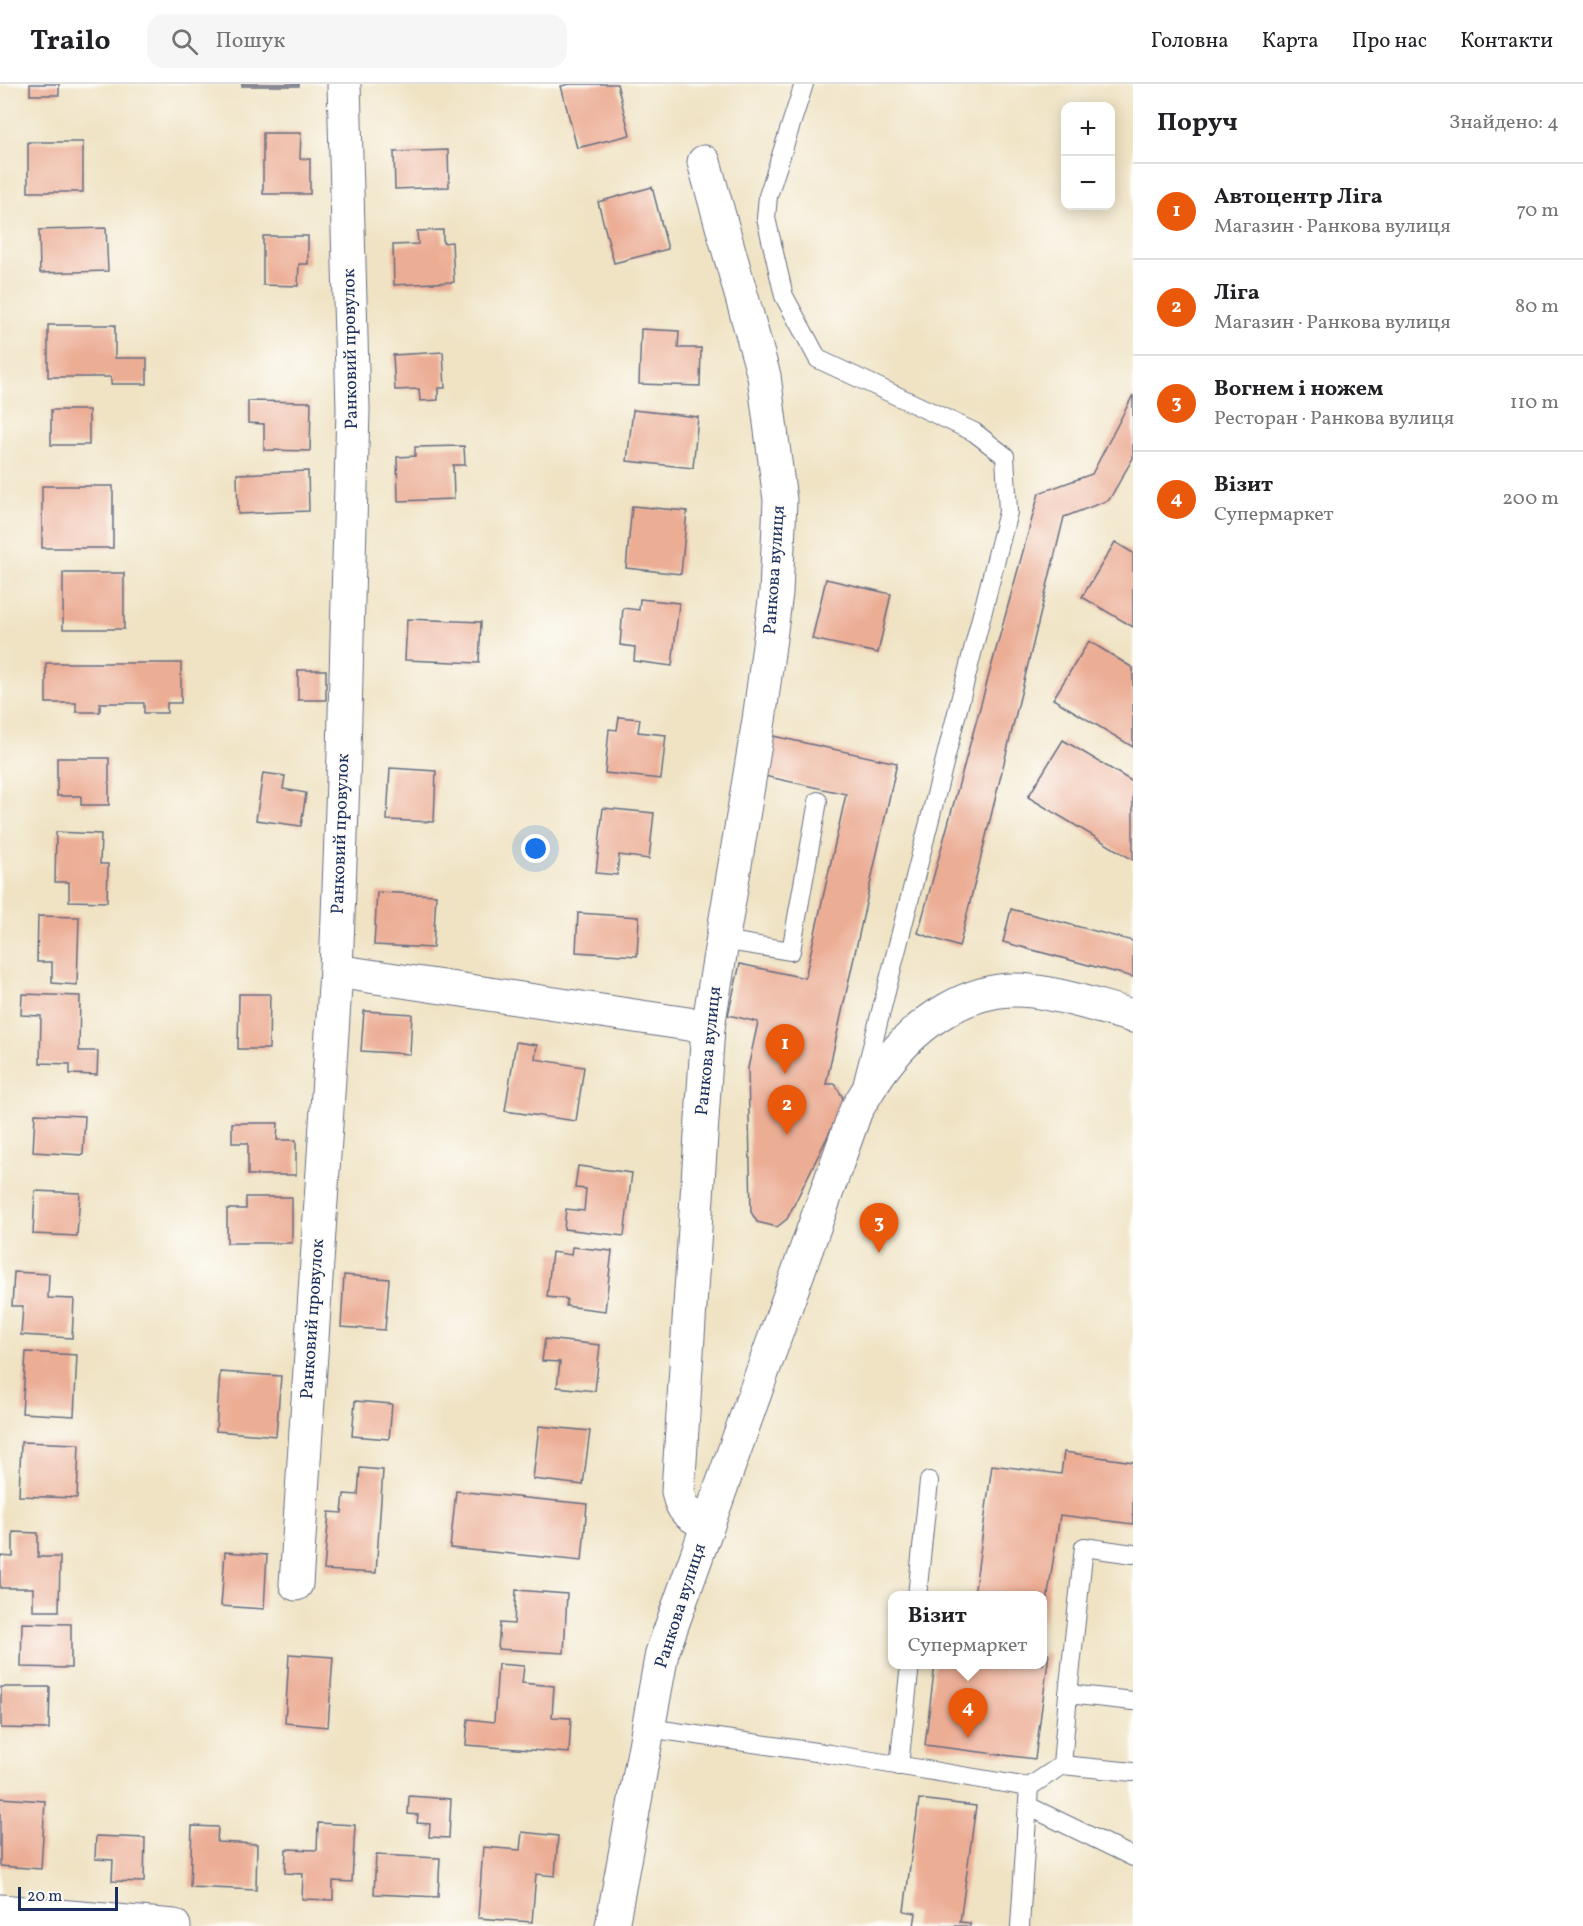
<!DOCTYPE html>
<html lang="uk">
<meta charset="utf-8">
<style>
:root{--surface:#fff;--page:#f6f6f6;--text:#202124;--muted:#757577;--line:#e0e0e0;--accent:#ea580c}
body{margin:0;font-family:Vollkorn,serif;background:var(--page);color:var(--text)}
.controls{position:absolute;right:18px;top:18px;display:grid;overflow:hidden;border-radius:12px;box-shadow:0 3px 15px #0003}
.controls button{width:54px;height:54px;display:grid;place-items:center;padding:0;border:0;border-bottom:2px solid var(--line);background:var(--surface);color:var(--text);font:30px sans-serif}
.scale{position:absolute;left:18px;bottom:15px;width:100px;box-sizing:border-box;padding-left:6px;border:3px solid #1b2f5e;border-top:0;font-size:16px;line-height:21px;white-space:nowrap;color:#1b2f5e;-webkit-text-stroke:4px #fdfcf7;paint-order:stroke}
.you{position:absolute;left:536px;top:765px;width:21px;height:21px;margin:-15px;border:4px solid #fff;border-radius:50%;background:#1a73e8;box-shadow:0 0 0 9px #1a73e833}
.badge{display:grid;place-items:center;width:39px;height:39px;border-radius:50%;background:var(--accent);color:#fff;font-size:20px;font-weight:700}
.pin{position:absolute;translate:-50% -50px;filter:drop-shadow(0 2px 3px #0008)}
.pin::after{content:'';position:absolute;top:32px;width:21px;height:18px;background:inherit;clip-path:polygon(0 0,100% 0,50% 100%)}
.popup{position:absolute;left:888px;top:1507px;width:159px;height:78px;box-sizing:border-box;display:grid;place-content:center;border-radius:12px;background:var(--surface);filter:drop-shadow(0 2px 4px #0005);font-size:20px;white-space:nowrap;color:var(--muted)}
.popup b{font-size:22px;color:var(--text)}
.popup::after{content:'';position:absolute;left:50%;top:100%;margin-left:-12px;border:12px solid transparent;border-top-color:var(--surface)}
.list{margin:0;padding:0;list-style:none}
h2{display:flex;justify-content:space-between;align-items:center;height:78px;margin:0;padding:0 24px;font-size:26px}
h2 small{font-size:20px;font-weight:400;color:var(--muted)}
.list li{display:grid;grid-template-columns:39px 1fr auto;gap:18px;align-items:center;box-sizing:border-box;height:96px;padding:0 24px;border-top:2px solid var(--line)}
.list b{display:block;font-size:22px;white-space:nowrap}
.list p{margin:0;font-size:20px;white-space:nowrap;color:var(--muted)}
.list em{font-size:20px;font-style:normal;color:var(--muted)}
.icon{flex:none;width:33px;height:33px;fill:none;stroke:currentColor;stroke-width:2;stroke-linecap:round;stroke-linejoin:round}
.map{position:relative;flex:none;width:1133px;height:1842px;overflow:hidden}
header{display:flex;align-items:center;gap:36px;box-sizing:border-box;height:84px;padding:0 30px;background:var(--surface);border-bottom:2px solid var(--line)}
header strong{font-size:28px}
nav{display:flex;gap:33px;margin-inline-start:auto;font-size:21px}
.search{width:420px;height:54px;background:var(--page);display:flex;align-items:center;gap:15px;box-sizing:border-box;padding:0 21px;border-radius:18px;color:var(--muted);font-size:22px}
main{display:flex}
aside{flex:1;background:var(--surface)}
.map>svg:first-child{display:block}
.building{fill:#ecad95}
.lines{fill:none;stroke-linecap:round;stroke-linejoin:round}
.service-casing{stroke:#666e82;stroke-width:20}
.minor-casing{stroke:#666e82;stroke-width:35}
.secondary-casing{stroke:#666e82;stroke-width:35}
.service{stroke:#fff;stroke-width:18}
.minor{stroke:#fff;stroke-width:33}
.secondary{stroke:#fff;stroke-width:33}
.labels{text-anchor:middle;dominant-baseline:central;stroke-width:4.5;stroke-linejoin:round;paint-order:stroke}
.street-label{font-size:18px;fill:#1b2f5e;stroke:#fdfcf7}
</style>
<header>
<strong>Trailo</strong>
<div class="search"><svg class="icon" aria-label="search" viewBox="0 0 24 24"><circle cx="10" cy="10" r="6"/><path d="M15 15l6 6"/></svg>Пошук</div>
<nav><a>Головна</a><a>Карта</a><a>Про нас</a><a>Контакти</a></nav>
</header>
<main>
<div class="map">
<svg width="1133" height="1842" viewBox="0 0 1133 1842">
<rect width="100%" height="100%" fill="#fdfcf7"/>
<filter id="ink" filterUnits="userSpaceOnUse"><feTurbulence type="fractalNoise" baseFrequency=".0167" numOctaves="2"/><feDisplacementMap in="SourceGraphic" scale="12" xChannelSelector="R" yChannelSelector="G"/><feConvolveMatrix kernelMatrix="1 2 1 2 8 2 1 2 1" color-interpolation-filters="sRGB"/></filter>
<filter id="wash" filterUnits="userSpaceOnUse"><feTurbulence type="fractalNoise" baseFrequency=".008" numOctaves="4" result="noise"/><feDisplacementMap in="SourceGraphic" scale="24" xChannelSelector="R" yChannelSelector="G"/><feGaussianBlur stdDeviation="1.35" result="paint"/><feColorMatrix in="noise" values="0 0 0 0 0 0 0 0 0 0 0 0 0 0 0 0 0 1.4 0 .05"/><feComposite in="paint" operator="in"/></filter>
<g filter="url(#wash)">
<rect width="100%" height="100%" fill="#f0e3c4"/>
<g id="blocks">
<g class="building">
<rect x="30" y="0" width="29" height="11"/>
<rect x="242" y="0" width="57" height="2"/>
<polygon points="570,0 617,0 630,51 577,64 561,2"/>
<polygon points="263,49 301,49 300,75 310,75 310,110 263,110"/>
<rect x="28" y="58" width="55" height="50"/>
<polygon points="448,66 449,103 395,105 394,68"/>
<polygon points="652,103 668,165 614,179 598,118"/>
<polygon points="106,144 108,187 40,189 39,146"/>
<polygon points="443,146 443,159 452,158 454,198 394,201 393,161 418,160 417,147"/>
<polygon points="263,152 308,152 308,180 299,180 298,202 263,201"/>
<polygon points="48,241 115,241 115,274 147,274 147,300 111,300 111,293 48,293"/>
<polygon points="641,245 679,247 678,264 701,264 700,302 639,300"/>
<polygon points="443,268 445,304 438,304 438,316 420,317 419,305 395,306 393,271"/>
<polygon points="1133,311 1133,374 1109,416 1064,433 959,863 918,849 1039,409 1092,390"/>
<polygon points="248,317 311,318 310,367 264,366 264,340 248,339"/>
<rect x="51" y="326" width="38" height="35"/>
<polygon points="633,326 698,333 693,384 627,377"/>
<polygon points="464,362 465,381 453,381 454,415 398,417 397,373 415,372 415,363"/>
<polygon points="308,387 309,427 238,430 237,390"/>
<rect x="42" y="402" width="71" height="62"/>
<polygon points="632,422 687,427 681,490 626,484"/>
<polygon points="1115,458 1133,469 1133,543 1082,513"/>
<rect x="63" y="489" width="61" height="56"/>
<polygon points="826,495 891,510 878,569 812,555"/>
<polygon points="640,515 679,519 672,582 634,577 635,563 620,561 623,524 639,526"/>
<polygon points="407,535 481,538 479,579 405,576"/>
<polygon points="1089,557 1133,584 1133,663 1053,615"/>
<polygon points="46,579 181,579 181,619 167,619 167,629 144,629 144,619 100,619 100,628 76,628 76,619 46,619"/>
<rect x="298" y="586" width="28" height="30"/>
<polygon points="619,633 640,635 638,648 666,651 661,695 605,689 609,645 617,646"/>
<polygon points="773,652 897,679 826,1000 835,1000 843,1014 841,1025 787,1135 777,1143 757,1138 751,1128 748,984 758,938 728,931 740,880 805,894 846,710 764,692"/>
<polygon points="1063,656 1133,698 1133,776 1028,713"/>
<polygon points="57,674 109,674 109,721 81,721 81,712 57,712"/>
<polygon points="390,684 436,687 434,738 387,736"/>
<polygon points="263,689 285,692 283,705 306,709 301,742 256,736"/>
<polygon points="603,724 654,729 649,775 619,771 617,791 596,789"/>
<polygon points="56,748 101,750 100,780 108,780 107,818 69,817 69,798 55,798"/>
<polygon points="377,808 436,811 433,864 374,861"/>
<polygon points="1011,825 1133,857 1133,893 1003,858"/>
<polygon points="578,829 639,833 637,872 576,868"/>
<polygon points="38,832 79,833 77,901 52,899 52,878 37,878"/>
<polygon points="22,910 80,912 79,967 98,967 97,991 70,990 70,980 40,979 41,932 21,931"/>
<polygon points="239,910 270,910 269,965 238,965"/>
<polygon points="364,927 412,930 410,970 361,967"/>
<polygon points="516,958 537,961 535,975 584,983 576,1037 505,1027"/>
<polygon points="35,1030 85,1032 83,1071 33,1068"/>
<polygon points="232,1039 278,1039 277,1056 296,1056 296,1091 248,1091 248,1059 232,1059"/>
<polygon points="578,1082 632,1089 624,1152 564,1145 566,1125 584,1127 586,1105 575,1104"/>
<polygon points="35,1107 80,1109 77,1152 33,1150"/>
<polygon points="246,1113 292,1113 292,1159 227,1159 227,1125 246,1125"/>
<polygon points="572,1163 612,1167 605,1227 566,1222 567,1215 547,1213 552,1168 571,1171"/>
<polygon points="14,1188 49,1190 48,1214 74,1215 72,1254 21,1251 23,1222 12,1222"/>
<polygon points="344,1191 389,1195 385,1246 341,1243"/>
<polygon points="545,1255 600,1261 595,1307 557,1303 560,1278 542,1277"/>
<polygon points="26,1268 77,1271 74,1332 22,1329"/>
<polygon points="220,1288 281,1292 276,1352 216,1347"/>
<polygon points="355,1317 392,1320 389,1355 352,1352"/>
<polygon points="539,1342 590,1347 583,1401 533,1395"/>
<polygon points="21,1358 79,1360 77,1414 19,1412"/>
<polygon points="1064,1368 1133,1378 1133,1440 1060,1431 1043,1544 1043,1512 974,1512 992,1381 1061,1390"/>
<polygon points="360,1384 383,1386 376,1489 324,1486 329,1428 342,1429 344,1410 358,1411"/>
<polygon points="456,1407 587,1420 582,1477 450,1464"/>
<polygon points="13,1448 38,1449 38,1473 60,1473 59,1527 33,1527 33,1504 0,1504 0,1472 13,1473"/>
<polygon points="225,1468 267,1471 264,1525 221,1522"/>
<polygon points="516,1506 567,1510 564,1569 498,1565 500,1539 514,1540"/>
<polygon points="22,1539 71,1540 71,1584 21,1583"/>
<polygon points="1043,1569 1049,1570 1035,1675 925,1661 935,1580 1043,1580"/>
<polygon points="289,1570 333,1573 328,1643 285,1639"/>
<polygon points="498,1580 524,1582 522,1599 554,1602 552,1633 571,1634 569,1669 466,1661 468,1635 494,1638"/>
<polygon points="1,1603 50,1603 49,1645 1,1644"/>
<polygon points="409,1712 451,1715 449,1754 429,1753 430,1740 417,1739 418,1731 408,1730"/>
<polygon points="0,1714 45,1717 41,1785 0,1782"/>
<polygon points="919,1715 976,1722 960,1838 970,1839 970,1842 914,1842 916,1829 904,1827"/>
<polygon points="318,1739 355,1741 352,1798 333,1797 333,1816 302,1815 303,1790 285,1789 286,1765 317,1766"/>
<polygon points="192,1742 218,1743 217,1758 257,1760 256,1806 190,1803"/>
<polygon points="522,1748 558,1752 555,1792 536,1790 532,1838 478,1834 483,1763 520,1766"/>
<polygon points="96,1752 145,1754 144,1798 112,1797 113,1776 95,1775"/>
<polygon points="376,1771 440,1774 438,1813 374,1810"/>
</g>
</g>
</g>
<g filter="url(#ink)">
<use href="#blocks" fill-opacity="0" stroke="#666e82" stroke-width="1.5"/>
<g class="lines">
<defs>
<g id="service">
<polyline points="804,0 768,112 766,134 784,212 818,275 974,348 1005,372 1008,428 863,998"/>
<polyline points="722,856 791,867 818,717"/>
<polyline points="1133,1470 1084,1463 1068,1610 1133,1617"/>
<polyline points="917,1512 929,1397"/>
<polyline points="648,1644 830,1670 1029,1703 1020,1842"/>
<polyline points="1062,1681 1068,1610"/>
<polyline points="899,1682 910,1580"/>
<polyline points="1029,1703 1062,1681 1133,1688"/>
<polyline points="1028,1722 1133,1773"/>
</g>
<g id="minor">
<path d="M704 78 764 292 780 416 776 509 759 636 708 943 678 1407C682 1429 690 1431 708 1441"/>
<polyline points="336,887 708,943"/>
<polyline points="296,1500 336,887 344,669 353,325 344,0"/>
<polyline points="0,1827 174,1842"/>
</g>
<path id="secondary" d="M612 1842 662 1569 856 1026C865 1012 873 997 883 984 917 938 972 899 1031 907 1065 911 1099 923 1133 932"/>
</defs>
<use href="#service" class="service-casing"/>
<use href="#minor" class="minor-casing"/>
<use href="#secondary" class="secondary-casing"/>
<use href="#service" class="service"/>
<use href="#minor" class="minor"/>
<use href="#secondary" class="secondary"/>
</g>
</g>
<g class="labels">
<g class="street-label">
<text transform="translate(351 265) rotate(-91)">Ранковий провулок</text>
<text transform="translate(775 486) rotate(-86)">Ранкова вулиця</text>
<text transform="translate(341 750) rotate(-88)">Ранковий провулок</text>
<text transform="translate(709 967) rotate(-84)">Ранкова вулиця</text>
<text transform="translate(313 1235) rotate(-86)">Ранковий провулок</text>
<text transform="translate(681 1522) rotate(-72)">Ранкова вулиця</text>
</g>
</g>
</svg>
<div class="controls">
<button>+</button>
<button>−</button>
</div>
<div class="scale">20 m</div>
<div class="you"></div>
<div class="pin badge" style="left:785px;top:990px">1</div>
<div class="pin badge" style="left:787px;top:1051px">2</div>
<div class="pin badge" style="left:879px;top:1169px">3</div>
<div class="pin badge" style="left:968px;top:1654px">4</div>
<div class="popup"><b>Візит</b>Супермаркет</div>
</div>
<aside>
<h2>Поруч<small>Знайдено: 4</small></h2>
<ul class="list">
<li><span class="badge">1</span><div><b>Автоцентр Ліга</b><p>Магазин · Ранкова вулиця</p></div><em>70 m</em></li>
<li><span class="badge">2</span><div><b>Ліга</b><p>Магазин · Ранкова вулиця</p></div><em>80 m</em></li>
<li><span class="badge">3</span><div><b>Вогнем і ножем</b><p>Ресторан · Ранкова вулиця</p></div><em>110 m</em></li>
<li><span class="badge">4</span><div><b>Візит</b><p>Супермаркет</p></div><em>200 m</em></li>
</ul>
</aside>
</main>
